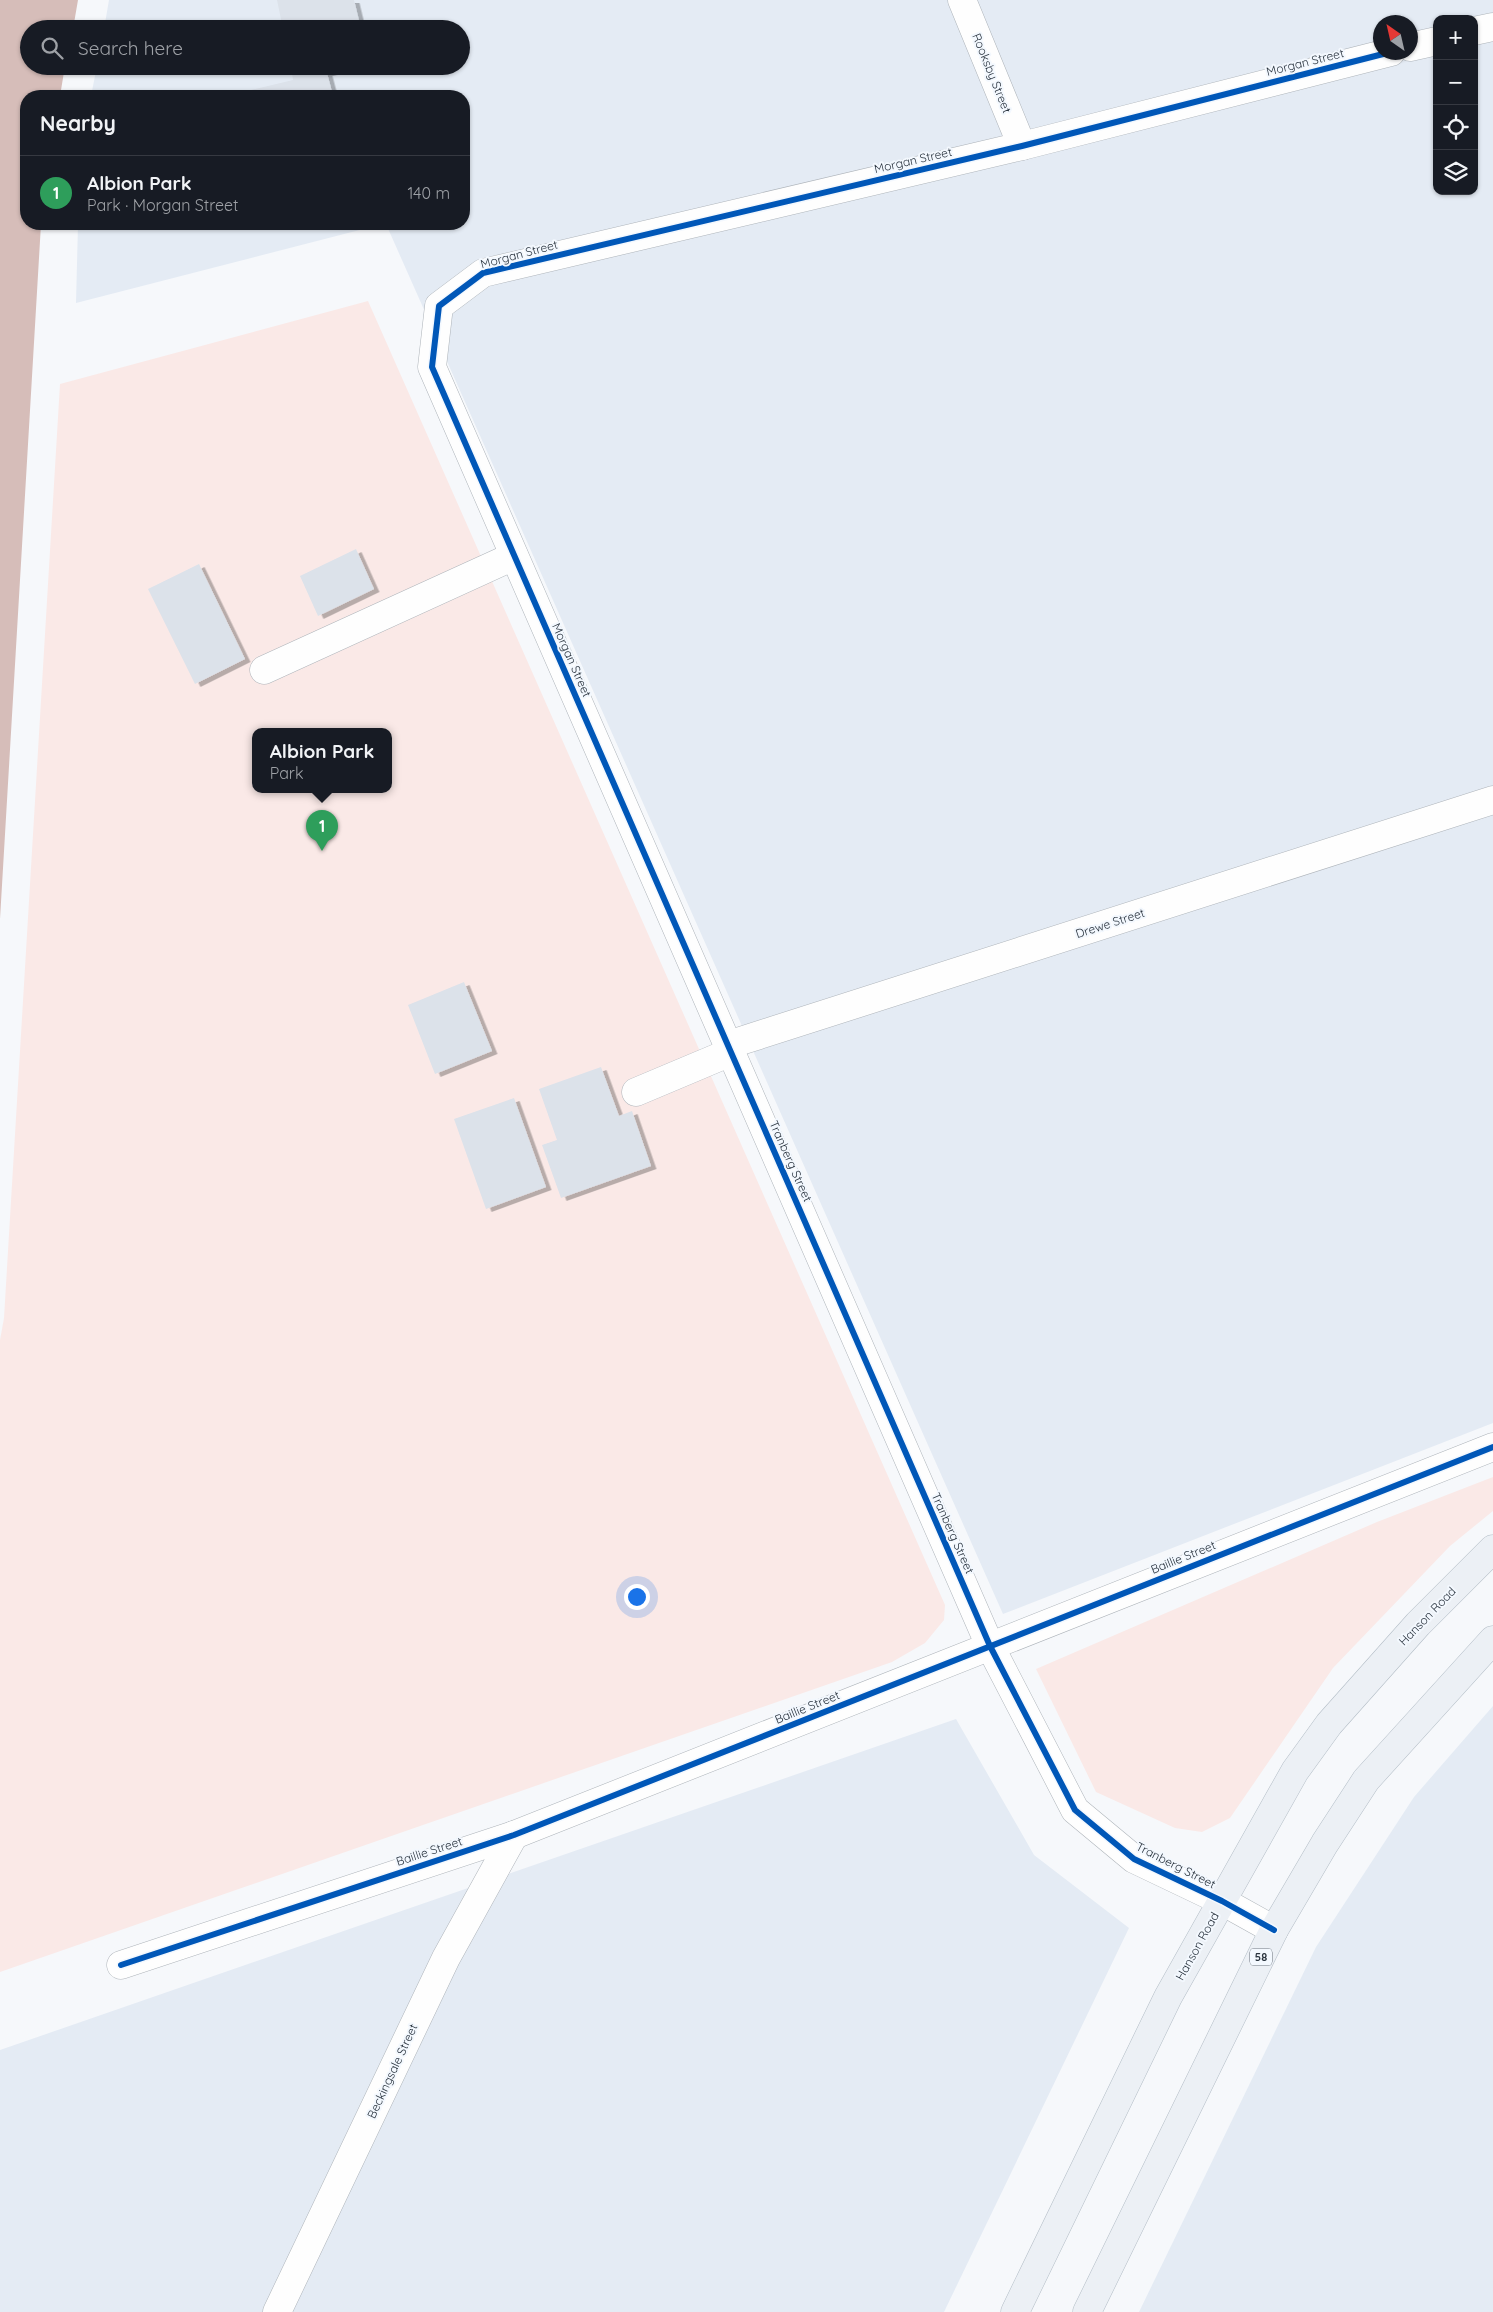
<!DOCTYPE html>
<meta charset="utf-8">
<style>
:root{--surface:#171b24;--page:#242831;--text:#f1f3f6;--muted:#9ea1a6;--line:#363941;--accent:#ea580c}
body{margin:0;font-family:Quicksand,sans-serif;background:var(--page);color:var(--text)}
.controls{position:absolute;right:15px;top:15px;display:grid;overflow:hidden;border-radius:10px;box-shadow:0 1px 4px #0004}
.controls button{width:45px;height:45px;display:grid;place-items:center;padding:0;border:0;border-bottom:1px solid var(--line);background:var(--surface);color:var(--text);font:25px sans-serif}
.compass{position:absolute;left:1373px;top:15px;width:45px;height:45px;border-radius:50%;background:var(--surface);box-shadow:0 1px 4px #0004;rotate:326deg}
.you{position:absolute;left:636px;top:1596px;width:18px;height:18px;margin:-12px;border:4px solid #fff;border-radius:50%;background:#1a73e8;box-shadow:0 0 0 8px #1a73e833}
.badge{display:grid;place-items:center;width:32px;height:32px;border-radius:50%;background:var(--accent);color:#fff;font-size:16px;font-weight:700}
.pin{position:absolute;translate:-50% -41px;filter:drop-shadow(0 1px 2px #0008)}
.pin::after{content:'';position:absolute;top:26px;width:18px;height:15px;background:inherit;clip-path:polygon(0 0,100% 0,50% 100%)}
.popup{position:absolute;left:252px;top:728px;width:140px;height:65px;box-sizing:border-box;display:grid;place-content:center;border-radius:10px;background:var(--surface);filter:drop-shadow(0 1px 4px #0005);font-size:16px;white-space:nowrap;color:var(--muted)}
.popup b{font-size:19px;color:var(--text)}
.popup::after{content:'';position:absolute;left:50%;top:100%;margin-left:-10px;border:10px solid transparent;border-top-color:var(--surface)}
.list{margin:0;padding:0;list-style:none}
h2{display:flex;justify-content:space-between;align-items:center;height:65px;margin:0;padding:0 20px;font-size:21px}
h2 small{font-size:16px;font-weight:400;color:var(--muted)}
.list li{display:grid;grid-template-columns:32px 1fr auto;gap:15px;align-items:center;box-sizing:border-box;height:75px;padding:0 20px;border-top:1px solid var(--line)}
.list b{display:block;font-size:19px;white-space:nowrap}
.list p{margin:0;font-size:16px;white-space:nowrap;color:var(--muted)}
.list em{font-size:16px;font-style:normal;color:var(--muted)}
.icon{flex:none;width:28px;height:28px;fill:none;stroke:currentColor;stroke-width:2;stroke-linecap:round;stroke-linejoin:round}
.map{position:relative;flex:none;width:1493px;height:2312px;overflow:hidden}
.search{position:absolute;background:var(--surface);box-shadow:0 1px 4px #0004;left:20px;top:20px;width:450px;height:55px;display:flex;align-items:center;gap:12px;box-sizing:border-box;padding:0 18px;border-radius:28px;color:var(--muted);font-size:19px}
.panel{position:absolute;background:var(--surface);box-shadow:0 1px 4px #0004;left:20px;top:90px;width:450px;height:140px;border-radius:20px}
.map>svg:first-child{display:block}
.built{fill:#e4ebf4;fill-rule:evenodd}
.green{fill:#fae9e7;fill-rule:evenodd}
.water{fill:#d6bdb9}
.building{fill:#dce2ea;filter:url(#shadow)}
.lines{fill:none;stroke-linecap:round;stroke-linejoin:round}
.minor-casing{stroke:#aeb4ba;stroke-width:29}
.major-casing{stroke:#b3bdc6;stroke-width:29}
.minor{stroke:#fefefe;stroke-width:28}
.major{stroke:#ecf0f5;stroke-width:28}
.cycleway-casing{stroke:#f3f8fe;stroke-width:9}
.cycleway{stroke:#0057b8;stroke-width:6}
.labels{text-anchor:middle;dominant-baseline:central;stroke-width:4;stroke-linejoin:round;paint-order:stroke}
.shield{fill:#f3f8fe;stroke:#666e78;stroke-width:1}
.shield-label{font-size:11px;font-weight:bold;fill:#29333e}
.street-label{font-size:12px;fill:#29333e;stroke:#f3f8fe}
</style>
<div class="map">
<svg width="1493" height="2312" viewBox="0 0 1493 2312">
<defs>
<filter id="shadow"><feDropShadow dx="5.5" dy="3" stdDeviation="0" flood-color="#0004"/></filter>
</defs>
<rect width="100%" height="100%" fill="#f6f8fb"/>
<g class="built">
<path d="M109 0H1493V1423L1003 1614 386 224H464V96H91L97 66H461V29H104ZM1437 19H1474V191H1437ZM1380 22H1410V52H1380Z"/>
<polygon points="78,224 383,224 76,303"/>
<polygon points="1493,1706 1493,2312 1139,2312 1316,1947 1414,1797"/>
<polygon points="956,1719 1034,1855 1129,1928 944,2312 0,2312 0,2050"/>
</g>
<g class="green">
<path d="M368 301 945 1605 944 1620 925 1643 892 1662 0 1972V1340L4 1318 60 384ZM256 732H388V790H256Z"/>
<polygon points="1493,1477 1493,1511 1450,1546 1333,1668 1230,1818 1202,1832 1175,1828 1096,1792 1036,1669 1377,1522"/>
</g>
<polygon class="water" points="0,0 78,0 73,29 29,29 29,66 65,66 60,96 26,96 26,224 41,224 0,919"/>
<g class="building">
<polygon points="277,0 354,0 361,29 283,29"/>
<polygon points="291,66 358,67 327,73 333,96 226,96 293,80"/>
<polygon points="356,549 374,589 318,616 300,576"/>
<polygon points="199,564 245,659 195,684 148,589"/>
<polygon points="464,982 492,1051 435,1074 408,1005"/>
<polygon points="601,1067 619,1116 632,1111 651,1166 561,1198 542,1145 557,1140 539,1089"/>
<polygon points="514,1098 546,1187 486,1209 454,1119"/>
</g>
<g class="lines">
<defs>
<g id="minor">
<polyline points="962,0 1022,146"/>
<polyline points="1474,31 1493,27"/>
<polyline points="1410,47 1437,41"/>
<polyline points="264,670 514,556"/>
<polyline points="728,1045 1493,800"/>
<polyline points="636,1092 731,1052"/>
<polyline points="1274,1930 1222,1901 1134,1859 1075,1810 990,1646 432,367 439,306 483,273 1022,146 1391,52"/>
<polyline points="121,1965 514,1835 1493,1447"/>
<polyline points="277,2312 446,1958 514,1835"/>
</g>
<g id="major">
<polyline points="1015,2312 1168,1997 1295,1771 1329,1724 1418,1624 1493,1549"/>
<polyline points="1087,2312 1274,1930 1325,1843 1366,1780 1493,1640"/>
</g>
</defs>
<use href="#minor" class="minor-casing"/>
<use href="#major" class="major-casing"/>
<use href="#minor" class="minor"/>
<use href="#major" class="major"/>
<defs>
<g id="cycleway">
<polyline points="1274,1930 1222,1901 1134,1859 1075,1810 990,1646 432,367 439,306 483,273 1022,146 1391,52"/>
<polyline points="121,1965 514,1835 1493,1447"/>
</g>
</defs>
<use href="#cycleway" class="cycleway-casing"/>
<use href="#cycleway" class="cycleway"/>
</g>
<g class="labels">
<rect class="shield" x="1250" y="1948.5" width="22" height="17" rx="4"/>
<g class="shield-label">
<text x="1261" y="1957">58</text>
</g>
<g class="street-label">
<text transform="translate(1305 62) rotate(-14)">Morgan Street</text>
<text transform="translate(992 73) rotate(68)">Rooksby Street</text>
<text transform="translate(913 160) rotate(-13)">Morgan Street</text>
<text transform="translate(519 254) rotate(-15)">Morgan Street</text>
<text transform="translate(572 660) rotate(66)">Morgan Street</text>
<text transform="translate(1110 923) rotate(-18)">Drewe Street</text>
<text transform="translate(791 1161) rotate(66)">Tranberg Street</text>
<text transform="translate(953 1533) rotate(66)">Tranberg Street</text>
<text transform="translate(1183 1557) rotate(-22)">Baillie Street</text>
<text transform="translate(1427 1616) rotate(-46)">Hanson Road</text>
<text transform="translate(807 1707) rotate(-22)">Baillie Street</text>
<text transform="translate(429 1851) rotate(-18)">Baillie Street</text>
<text transform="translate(1176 1865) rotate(27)">Tranberg Street</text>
<text transform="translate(1197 1946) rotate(-61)">Hanson Road</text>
<text transform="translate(392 2071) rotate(-65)">Beckingsale Street</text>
</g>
</g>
</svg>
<div class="controls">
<button>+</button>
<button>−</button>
<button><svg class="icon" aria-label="locate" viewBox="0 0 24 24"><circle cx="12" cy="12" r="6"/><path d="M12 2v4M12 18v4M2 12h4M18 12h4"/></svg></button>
<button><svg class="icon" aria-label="layers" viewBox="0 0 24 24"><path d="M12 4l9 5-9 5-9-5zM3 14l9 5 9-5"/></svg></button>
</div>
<svg class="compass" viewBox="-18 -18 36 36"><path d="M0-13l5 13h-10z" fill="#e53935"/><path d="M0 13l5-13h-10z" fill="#9ea1a6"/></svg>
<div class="you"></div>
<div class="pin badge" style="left:322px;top:851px;background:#2e9e5b">1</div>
<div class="popup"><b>Albion Park</b>Park</div>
<div class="search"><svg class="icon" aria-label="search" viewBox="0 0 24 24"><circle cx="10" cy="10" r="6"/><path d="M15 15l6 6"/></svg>Search here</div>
<section class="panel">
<h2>Nearby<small></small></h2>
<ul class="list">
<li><span class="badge" style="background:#2e9e5b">1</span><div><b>Albion Park</b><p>Park · Morgan Street</p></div><em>140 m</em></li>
</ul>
</section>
</div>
